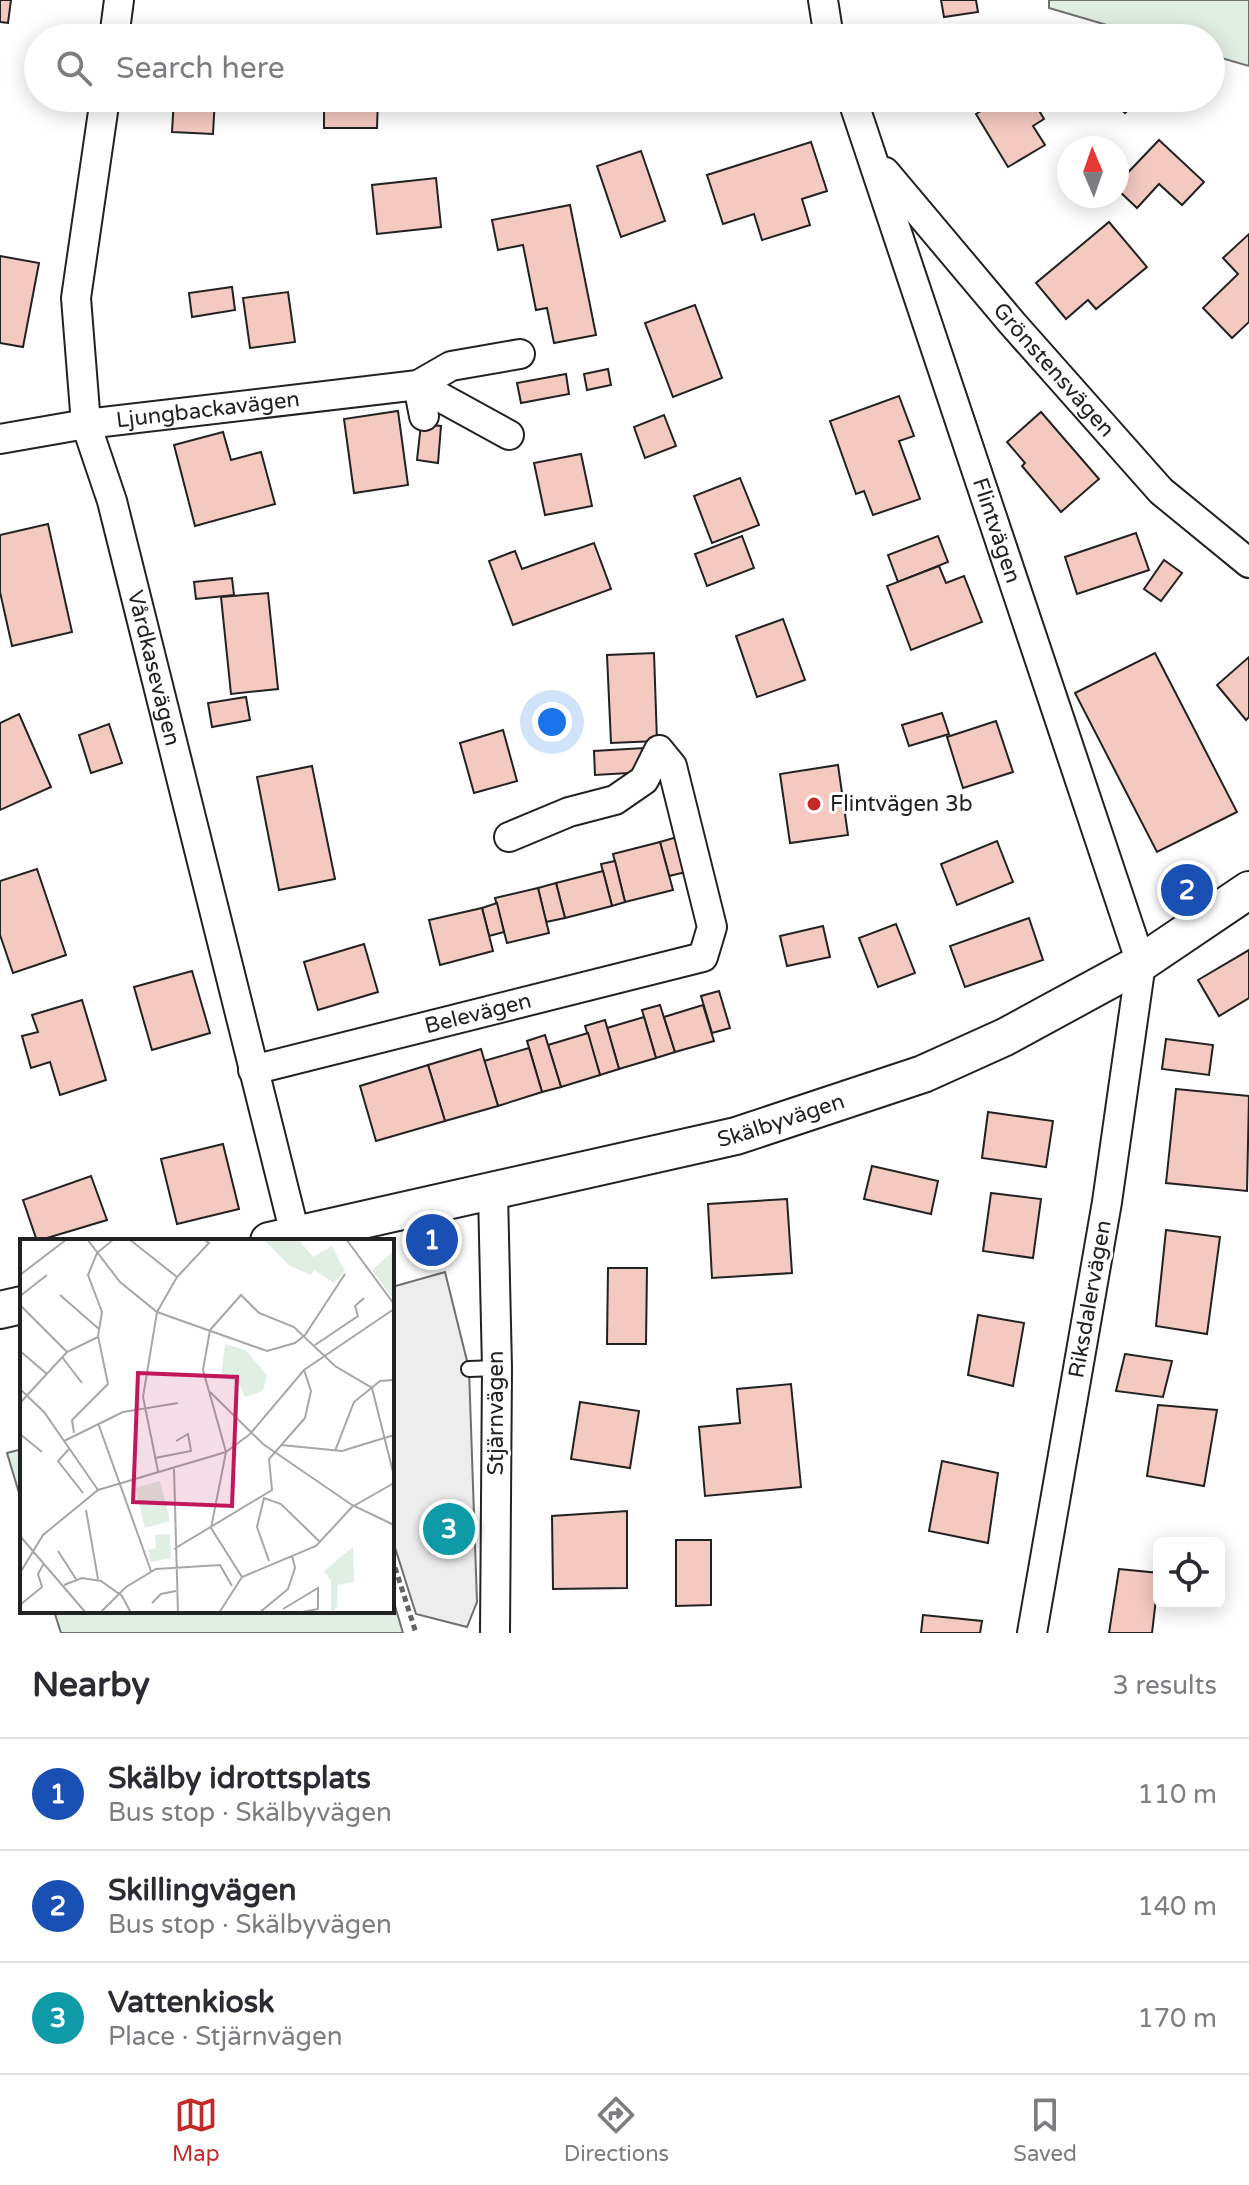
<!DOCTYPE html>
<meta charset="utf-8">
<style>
:root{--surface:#fff;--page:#f2f2f3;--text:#2b2b33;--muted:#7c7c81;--line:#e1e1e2;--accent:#c62828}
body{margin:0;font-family:"Varela Round",sans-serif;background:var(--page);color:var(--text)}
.controls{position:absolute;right:24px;bottom:24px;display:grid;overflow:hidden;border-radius:12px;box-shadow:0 4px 20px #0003}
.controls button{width:72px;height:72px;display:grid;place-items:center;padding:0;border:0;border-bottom:2px solid var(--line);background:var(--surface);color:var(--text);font:40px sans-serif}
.compass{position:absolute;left:1057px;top:136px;width:72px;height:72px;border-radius:50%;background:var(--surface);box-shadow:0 4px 20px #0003;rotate:358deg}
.you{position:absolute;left:552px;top:722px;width:28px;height:28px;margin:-20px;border:6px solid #fff;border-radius:50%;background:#1a73e8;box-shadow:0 0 0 12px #1a73e833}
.badge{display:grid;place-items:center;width:52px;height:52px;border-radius:50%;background:var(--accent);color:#fff;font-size:26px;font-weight:700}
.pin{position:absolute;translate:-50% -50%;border:4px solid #fff;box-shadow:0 2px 8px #0006}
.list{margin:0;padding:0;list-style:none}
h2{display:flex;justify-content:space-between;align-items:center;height:104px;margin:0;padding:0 32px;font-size:34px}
h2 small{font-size:26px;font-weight:400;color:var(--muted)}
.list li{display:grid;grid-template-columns:52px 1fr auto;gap:24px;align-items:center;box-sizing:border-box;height:112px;padding:0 32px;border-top:2px solid var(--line)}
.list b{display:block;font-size:30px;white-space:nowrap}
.list p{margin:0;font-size:26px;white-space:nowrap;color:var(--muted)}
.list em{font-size:26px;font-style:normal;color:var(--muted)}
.icon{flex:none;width:44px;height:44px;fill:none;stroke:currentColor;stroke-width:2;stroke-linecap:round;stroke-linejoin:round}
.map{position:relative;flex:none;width:1249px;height:1633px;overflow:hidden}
.search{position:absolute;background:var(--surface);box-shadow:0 4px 20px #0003;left:24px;right:24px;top:24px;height:88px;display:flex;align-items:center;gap:20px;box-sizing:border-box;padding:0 28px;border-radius:44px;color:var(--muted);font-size:30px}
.sheet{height:440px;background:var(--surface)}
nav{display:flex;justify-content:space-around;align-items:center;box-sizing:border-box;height:112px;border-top:2px solid var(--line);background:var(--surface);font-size:22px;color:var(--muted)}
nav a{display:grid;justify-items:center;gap:4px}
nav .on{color:var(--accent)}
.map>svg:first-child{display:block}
.green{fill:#e0efe3;stroke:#6f6f6f;stroke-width:2}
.parking{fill:#ededed;stroke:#6f6f6f;stroke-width:2}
.building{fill:#f3c9c0;stroke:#222;stroke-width:2}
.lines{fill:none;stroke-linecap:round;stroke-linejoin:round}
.service-casing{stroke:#222;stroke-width:18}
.minor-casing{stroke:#222;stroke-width:32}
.tertiary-casing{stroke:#222;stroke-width:40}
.path{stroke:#646464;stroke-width:5;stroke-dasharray:6 4;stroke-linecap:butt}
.service{stroke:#fff;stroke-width:14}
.minor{stroke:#fff;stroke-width:28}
.tertiary{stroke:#fff;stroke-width:36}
.poi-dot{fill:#c62828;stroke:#fff;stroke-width:3}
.labels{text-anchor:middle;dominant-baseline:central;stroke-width:6;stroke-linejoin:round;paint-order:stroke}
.street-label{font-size:22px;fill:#222;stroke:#fff}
.poi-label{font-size:22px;fill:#222;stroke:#fff;text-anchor:start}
.inset-road{fill:none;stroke:#a7a7a7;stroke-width:2}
.view{fill:#c2185b;fill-opacity:0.15;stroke:#c2185b;stroke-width:4}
.inset-edge{fill:none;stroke:#222;stroke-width:4}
</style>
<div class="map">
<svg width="1249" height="1633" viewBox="0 0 1249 1633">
<rect width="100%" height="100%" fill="#fff"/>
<g class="green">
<polygon points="1049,0 1249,0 1249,66 1211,55 1211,38 1151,38 1049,8"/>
<polygon points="22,1449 22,1503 7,1453"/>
<polygon points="392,1596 403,1633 61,1633 54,1611 392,1611"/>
</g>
<polygon class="parking" points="445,1272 469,1369 477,1602 467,1627 416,1614 392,1538 392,1287"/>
<g class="building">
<polygon points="0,0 11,0 8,23 0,22"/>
<polygon points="941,0 976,0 978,12 944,17"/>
<polygon points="687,26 689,38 645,38 644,30"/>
<polygon points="174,98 215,98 213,134 172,132"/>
<polygon points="324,98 378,98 377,128 324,128"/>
<polygon points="1002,98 1020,98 1026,107 1034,102 1044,119 1033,126 1045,145 1008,167 976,114"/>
<polygon points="1117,98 1140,98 1125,113 1113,102"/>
<polygon points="1159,140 1204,182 1182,205 1159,184 1137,208 1117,189 1117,184"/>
<polygon points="811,142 827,191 802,199 810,225 762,240 754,214 723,224 707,175"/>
<polygon points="641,151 665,221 621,237 597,166"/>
<polygon points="436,178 441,227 377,234 372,185"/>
<polygon points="570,205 596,335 554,343 547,308 536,310 523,245 498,250 492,220"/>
<polygon points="1109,222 1147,267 1096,309 1088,300 1066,319 1036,283"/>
<polygon points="1249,234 1249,322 1232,338 1203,308 1238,274 1223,258"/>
<polygon points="0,256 39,263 23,347 0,343"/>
<polygon points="232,287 235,310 192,317 189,293"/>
<polygon points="288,292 295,342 250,348 243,298"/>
<polygon points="695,305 722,378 673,397 645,323"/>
<polygon points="608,369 611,385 587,390 584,374"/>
<polygon points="566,374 569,394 521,403 517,383"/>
<polygon points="899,396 914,436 899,441 920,499 873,515 864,491 856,494 830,421"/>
<polygon points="398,411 408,485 354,493 344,419"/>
<polygon points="1041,412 1099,479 1061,512 1022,466 1025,463 1007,442"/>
<polygon points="664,415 676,446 645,458 634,427"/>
<polygon points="421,424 441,426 438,463 417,460"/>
<polygon points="223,432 231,460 261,452 275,504 195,526 174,445"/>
<polygon points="581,454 592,506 545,515 534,463"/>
<polygon points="740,478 759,525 712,543 694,496"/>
<polygon points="48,524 72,632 12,646 0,592 0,535"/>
<polygon points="1136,533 1149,570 1077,594 1065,557"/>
<polygon points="742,536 754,568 707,586 695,554"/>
<polygon points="938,536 948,562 898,582 888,555"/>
<polygon points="594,543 611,589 513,625 489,561 515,551 522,569"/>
<polygon points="1164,560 1182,573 1161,601 1144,589"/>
<polygon points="939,566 946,583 964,576 982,622 911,650 887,586"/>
<polygon points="232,578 234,595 196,599 194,582"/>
<polygon points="268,593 278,689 231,694 221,597"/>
<polygon points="783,619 805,680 757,697 736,636"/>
<polygon points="654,653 657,741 611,743 607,655"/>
<polygon points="1155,653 1237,812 1157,852 1075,693"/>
<polygon points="1249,657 1249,717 1246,720 1217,685"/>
<polygon points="246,697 250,720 212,727 208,703"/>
<polygon points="942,713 949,734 909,746 902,725"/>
<polygon points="19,714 51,787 0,810 0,723"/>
<polygon points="996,721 1013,772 963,788 947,737"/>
<polygon points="109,724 122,763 91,773 79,735"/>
<polygon points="503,730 517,781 474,793 460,743"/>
<polygon points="644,748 646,772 595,775 594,751"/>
<polygon points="838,765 848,835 790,843 780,774"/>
<polygon points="312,766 335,879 279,890 257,777"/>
<polygon points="677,837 686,872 669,876 660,842"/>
<polygon points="997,841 1013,882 957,905 941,864"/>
<polygon points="660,842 673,890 625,902 613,854"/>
<polygon points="615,861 625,902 612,906 601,864"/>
<polygon points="37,869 66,955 13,973 0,935 0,881"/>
<polygon points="603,871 612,906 565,918 556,883"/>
<polygon points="556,883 565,918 546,922 538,888"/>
<polygon points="538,888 549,933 507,943 495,898"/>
<polygon points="497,903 504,932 489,936 482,908"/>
<polygon points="482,908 493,951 440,965 429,920"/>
<polygon points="1029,918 1043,960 965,987 950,946"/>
<polygon points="896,924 915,973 878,987 859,938"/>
<polygon points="823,926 830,957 787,966 780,936"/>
<polygon points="364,944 378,992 318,1010 304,962"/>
<polygon points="1249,950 1249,998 1219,1016 1198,980"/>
<polygon points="192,971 210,1033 152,1050 134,987"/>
<polygon points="719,991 730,1028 712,1033 701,996"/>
<polygon points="82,1000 106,1080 60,1095 50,1062 31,1068 22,1036 38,1032 32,1015"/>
<polygon points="660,1005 675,1052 656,1058 642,1010"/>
<polygon points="703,1005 714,1041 675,1052 664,1017"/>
<polygon points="644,1017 656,1058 619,1069 607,1028"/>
<polygon points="605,1020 619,1069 600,1075 585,1026"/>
<polygon points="588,1033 600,1075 561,1087 548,1045"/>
<polygon points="545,1035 561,1087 542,1092 527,1041"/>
<polygon points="1166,1039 1213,1045 1209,1075 1162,1069"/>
<polygon points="529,1048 542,1092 498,1106 484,1061"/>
<polygon points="481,1049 498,1106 445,1121 428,1065"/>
<polygon points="428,1065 445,1121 376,1141 360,1086"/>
<polygon points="1176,1089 1249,1096 1247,1191 1166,1183"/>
<polygon points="988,1112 1053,1121 1046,1167 982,1158"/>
<polygon points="223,1144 239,1209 177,1224 161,1159"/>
<polygon points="872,1166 938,1181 931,1214 864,1199"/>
<polygon points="91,1176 107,1220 37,1241 23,1200"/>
<polygon points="991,1193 1041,1199 1033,1258 983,1251"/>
<polygon points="787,1199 792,1273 712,1278 708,1204"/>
<polygon points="1166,1230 1220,1237 1207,1334 1156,1326"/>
<polygon points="608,1268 647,1268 646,1344 607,1344"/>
<polygon points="978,1315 1024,1323 1013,1386 968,1375"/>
<polygon points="1125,1354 1172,1361 1163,1397 1116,1391"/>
<polygon points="791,1384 801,1487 705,1496 699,1427 740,1423 737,1389"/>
<polygon points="580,1402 639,1411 630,1468 571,1459"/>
<polygon points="1158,1405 1217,1410 1204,1486 1147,1476"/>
<polygon points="942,1461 998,1473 988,1543 929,1531"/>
<polygon points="627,1511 627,1588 553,1589 552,1516"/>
<polygon points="452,1519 457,1535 446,1538 441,1523"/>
<polygon points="676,1540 711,1540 711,1605 676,1606"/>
<polygon points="1119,1569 1159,1573 1152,1633 1109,1633"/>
<polygon points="923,1615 982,1621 980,1633 921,1633"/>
</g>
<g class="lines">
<defs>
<polyline id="service" points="469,1369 497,1368"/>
<g id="minor">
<polyline points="823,0 829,38"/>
<polyline points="114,38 119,0"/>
<path id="s1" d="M105 98 76 298 86 424 112 501 295 1234"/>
<path id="s2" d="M852 98 1141 963 1107 1202 1032 1633"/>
<path id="s3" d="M885 172 1012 323 1161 491 1249 563"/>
<polyline points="418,385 509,435"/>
<polyline points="418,385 424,416"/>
<path id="s4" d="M0 439 86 424 418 385 451 366 520 354"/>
<path id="s5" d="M253 1070 703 957 712 927 672 766 659 750 644 780 615 800 569 812 509 837"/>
<polyline points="493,1193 497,1368 495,1633"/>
</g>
<g id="tertiary">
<path id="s6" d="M269 1241 736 1136 923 1074 1005 1037 1141 963 1249 890"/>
<polyline points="0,1310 22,1305"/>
</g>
</defs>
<use href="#service" class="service-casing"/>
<use href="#minor" class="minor-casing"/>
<use href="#tertiary" class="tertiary-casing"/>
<polyline class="path" points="392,1558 416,1633"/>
<use href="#service" class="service"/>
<use href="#minor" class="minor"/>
<use href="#tertiary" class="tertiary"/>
</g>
<circle class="poi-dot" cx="814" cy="804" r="8"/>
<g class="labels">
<g class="street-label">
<text stroke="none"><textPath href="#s3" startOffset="260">Grönstensvägen</textPath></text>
<text stroke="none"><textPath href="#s4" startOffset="210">Ljungbackavägen</textPath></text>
<text stroke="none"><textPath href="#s2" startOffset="456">Flintvägen</textPath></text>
<text stroke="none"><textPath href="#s1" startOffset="582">Vårdkasevägen</textPath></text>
<text stroke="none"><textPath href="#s5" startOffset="232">Belevägen</textPath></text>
<text stroke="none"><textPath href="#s6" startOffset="526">Skälbyvägen</textPath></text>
<text transform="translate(1090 1299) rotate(-80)">Riksdalervägen</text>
<text transform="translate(496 1413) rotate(-90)">Stjärnvägen</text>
</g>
<g class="poi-label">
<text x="830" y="804">Flintvägen 3b</text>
</g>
</g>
<g transform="translate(20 1239)">
<rect width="374" height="374" fill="#fff"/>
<path d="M243 0H278L293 18 312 7 325 32 314 44 294 31 291 36 270 27ZM374 11V61L352 31ZM205 105 225 111 247 136 243 152 225 158 218 143 201 138ZM140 242 150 282 125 289 115 249ZM150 295 151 319 131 323 128 311 136 309 135 296ZM333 308 334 343 318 346 317 368 311 374V342L304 332Z" fill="#e0efe3"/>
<path class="inset-road" d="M67 0 100 43 137 73 247 112 275 104 285 96 325 35M109 0 157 38M326 0 374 65M0 36 47 0M40 56 79 90M0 57 27 36M0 66 47 113M295 106 338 77 335 67 344 59M0 112 27 135M42 118 62 144M0 150 24 173 78 251M190 153 243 205 332 266 374 286M0 164 47 113 78 98M78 184 131 332M54 194 52 181 88 145 78 97 82 73 68 36 77 14 94 0M0 195 22 213M44 202 103 173 158 164M261 206 322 212 374 196M49 210 38 222 63 254M315 212 334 163 360 142 374 141M135 219 171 212 168 195 156 202M154 230 158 374M138 232 123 158 137 73 157 38 189 4 183 0M66 271 78 340M0 297 66 374M154 310 252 251 249 220 285 179 291 152 284 131M38 312 56 340M249 322 237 288 244 259 261 265 300 303M0 334 23 296 78 251 206 213 230 195 284 131 374 70M222 338 191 289 206 213 183 131 190 91 221 56 239 74 274 88 315 127 352 149 374 237M44 346 62 339 81 342 102 357 111 374M132 364 141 355 156 352M0 366 22 348 18 335 24 324M263 370 298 349V370L277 374M80 374 106 348 136 330 200 326 212 347M199 374 222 338 296 307 332 268 374 244M239 374 268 350 275 329 272 316"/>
<path class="view" d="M118 134 217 138 212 267 113 263Z"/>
<rect width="374" height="374" class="inset-edge"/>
</g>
</svg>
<div class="controls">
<button><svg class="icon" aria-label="locate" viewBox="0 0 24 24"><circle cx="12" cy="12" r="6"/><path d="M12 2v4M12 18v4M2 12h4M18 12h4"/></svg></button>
</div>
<svg class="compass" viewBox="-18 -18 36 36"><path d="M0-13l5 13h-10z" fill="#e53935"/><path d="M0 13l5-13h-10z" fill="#7c7c81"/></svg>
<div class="you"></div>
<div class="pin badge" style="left:432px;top:1240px;background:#1a4fb4">1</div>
<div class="pin badge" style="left:1187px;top:890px;background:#1a4fb4">2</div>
<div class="pin badge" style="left:449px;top:1529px;background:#0f9aa8">3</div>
<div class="search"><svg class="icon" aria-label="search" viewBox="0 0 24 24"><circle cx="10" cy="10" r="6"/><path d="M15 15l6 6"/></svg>Search here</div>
</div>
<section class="sheet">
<h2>Nearby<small>3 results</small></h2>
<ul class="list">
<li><span class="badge" style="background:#1a4fb4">1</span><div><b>Skälby idrottsplats</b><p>Bus stop · Skälbyvägen</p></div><em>110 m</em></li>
<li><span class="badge" style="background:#1a4fb4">2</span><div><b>Skillingvägen</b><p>Bus stop · Skälbyvägen</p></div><em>140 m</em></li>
<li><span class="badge" style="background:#0f9aa8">3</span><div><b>Vattenkiosk</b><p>Place · Stjärnvägen</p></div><em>170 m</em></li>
</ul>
</section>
<nav>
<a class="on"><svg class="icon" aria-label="map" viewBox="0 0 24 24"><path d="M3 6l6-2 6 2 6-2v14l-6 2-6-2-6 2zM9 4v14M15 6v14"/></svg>Map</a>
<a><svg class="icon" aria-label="directions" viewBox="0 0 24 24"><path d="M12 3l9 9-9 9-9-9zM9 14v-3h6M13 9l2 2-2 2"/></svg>Directions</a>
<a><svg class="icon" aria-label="saved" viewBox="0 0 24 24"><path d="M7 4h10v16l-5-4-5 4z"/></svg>Saved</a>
</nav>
